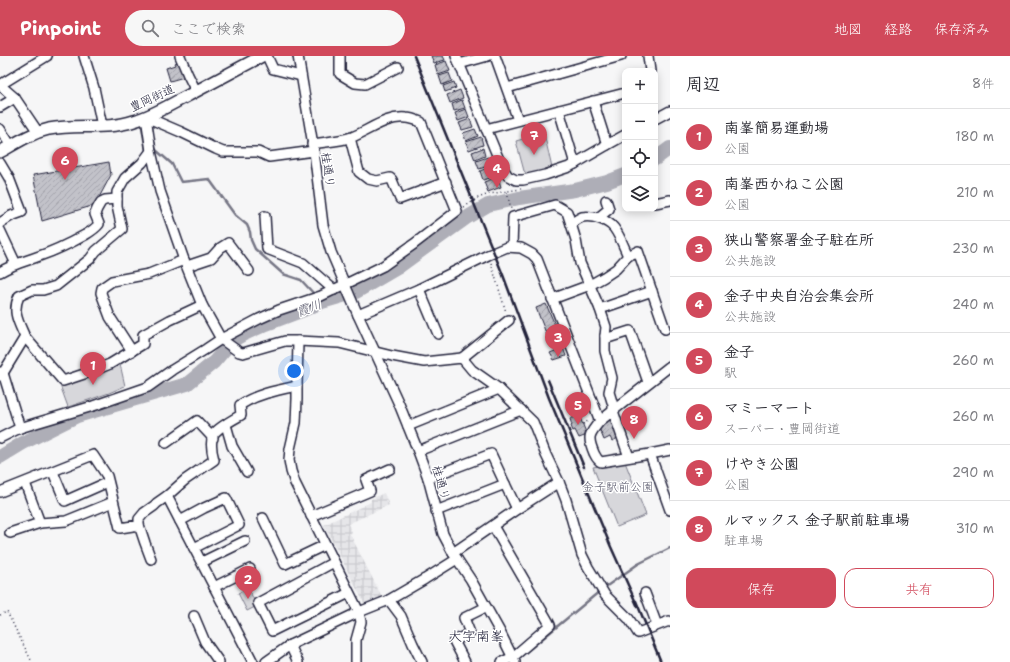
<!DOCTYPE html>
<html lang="ja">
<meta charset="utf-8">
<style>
:root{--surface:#fff;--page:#f7f7f7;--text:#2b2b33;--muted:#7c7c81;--line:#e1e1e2;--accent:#d1495b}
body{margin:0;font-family:"Shantell Sans","Klee One",sans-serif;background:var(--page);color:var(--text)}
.controls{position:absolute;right:12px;top:12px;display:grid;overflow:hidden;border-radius:8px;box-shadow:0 2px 10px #0003}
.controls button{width:36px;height:36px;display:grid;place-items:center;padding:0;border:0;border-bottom:1px solid var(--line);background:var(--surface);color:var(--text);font:20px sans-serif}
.you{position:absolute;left:294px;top:315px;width:14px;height:14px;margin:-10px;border:3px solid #fff;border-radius:50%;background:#1a73e8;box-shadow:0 0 0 6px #1a73e833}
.badge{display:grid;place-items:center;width:26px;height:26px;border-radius:50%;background:var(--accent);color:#fff;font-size:13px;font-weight:700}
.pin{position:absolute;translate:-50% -33px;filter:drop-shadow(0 1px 2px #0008)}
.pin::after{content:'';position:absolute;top:21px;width:14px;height:12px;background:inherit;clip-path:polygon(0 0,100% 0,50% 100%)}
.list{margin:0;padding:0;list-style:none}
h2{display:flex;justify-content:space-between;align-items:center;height:52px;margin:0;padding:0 16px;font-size:17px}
h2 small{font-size:13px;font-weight:400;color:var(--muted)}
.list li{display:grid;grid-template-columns:26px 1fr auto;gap:12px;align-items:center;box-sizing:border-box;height:56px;padding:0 16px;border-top:1px solid var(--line)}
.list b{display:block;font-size:15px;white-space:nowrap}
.list p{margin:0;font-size:13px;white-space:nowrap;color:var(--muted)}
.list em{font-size:13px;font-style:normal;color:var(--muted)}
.actions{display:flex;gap:8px;padding:12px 16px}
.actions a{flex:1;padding:9px 0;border:1px solid var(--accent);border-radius:12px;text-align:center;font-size:14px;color:var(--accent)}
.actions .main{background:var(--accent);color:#fff}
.icon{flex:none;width:22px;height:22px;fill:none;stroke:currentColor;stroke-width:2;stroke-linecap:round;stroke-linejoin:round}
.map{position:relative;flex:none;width:670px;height:606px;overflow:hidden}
header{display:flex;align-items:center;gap:24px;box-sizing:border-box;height:56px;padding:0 20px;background:var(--accent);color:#fff}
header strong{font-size:19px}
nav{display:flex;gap:22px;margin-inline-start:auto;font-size:14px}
.search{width:280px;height:36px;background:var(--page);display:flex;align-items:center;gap:10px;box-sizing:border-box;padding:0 14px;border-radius:22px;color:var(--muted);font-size:15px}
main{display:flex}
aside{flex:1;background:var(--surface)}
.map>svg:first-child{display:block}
.industrial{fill:url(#industrial-grid)}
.green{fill:#d7d7db;stroke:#7c7c8b}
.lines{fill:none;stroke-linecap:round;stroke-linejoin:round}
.stream{stroke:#767685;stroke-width:2.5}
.river{stroke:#aeaeb7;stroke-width:14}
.building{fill:url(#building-hatch);stroke:#22223b}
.minor-casing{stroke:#22223b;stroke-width:12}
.major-casing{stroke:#22223b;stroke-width:14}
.path{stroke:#22223b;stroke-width:1.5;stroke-dasharray:1 3;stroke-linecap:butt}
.minor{stroke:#fff;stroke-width:9}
.major{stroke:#fff;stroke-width:11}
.rail{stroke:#22223b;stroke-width:2.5}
.labels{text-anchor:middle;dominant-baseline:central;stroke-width:3;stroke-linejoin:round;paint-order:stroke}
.street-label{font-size:12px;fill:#22223b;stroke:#fff}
.park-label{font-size:12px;fill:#58586b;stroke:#fff}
.water-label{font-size:13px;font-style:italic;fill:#5a5a6d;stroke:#fff}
.quarter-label{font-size:14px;fill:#22223b;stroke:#fff}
</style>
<header>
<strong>Pinpoint</strong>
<div class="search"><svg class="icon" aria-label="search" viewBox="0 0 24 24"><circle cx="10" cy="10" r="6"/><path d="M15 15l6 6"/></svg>ここで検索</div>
<nav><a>地図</a><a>経路</a><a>保存済み</a></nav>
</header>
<main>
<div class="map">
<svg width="670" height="606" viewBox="0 0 670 606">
<defs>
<pattern id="industrial-grid" width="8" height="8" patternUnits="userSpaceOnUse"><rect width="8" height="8" fill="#e6e6e9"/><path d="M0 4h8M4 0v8" fill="none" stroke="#c5c5c9"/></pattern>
<pattern id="building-hatch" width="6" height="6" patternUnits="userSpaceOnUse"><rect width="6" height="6" fill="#c2c2c9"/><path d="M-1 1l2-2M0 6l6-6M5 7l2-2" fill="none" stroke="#a6a6ae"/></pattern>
</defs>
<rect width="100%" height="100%" fill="#f6f6f7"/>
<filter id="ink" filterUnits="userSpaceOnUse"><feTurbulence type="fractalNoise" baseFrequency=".025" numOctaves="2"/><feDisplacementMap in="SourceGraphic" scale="8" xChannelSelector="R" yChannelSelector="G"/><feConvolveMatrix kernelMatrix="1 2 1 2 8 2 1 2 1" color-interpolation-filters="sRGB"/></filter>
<g filter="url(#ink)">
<polygon class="industrial" points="384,437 389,449 348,468 352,476 350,478 382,541 365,549 324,469 371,446 371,443"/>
<g class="green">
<polygon points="544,77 552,112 529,119 524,115 516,85"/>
<path d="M120 308 125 330 109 337 68 351 60 329C81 325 101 318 120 308Z"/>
<polygon points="625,406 646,459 617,471 593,411"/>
<polygon points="248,532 257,550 247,555 238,537"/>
</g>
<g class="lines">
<g class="stream">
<polyline points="142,71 146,95 148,95"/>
<polyline points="153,94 156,94 172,108 181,126 209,123 235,159 247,169 250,176 251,184 255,193 283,218 301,224 316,240"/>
<polyline points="604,532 638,508 670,492"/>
<polyline points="519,602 600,535"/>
</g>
<g class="river">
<polyline points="655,103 670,92"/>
<polyline points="0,401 23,387 77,360 187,328 214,306 232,285 244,278 264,269 301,255 322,246 356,236 397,212 466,162 488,149 519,142 575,134 607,126 625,119"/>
</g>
</g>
<g class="building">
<polygon points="431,0 443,0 445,4 434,7"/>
<polygon points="446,5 450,15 438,19 435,9"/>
<polygon points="179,6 184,21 170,25 166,12 175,9 174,7"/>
<polygon points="449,17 452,25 442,29 439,20"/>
<polygon points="454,26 456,32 445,36 443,30"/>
<polygon points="460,34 463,42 450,47 447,39"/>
<polygon points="462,44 465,52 454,55 452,48"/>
<polygon points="466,53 469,61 458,65 455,57"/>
<polygon points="470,63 473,71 462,74 459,67"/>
<polygon points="475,73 478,80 466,85 463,77"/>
<polygon points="481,81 483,89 469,94 466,86"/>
<polygon points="483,92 485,100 475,104 472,96"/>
<polygon points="488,101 491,109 479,113 476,105"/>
<polygon points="109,106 111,119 95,149 42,165 33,119"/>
<polygon points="490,111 493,121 483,124 480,115"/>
<polygon points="498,121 501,131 488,136 484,126"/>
<polygon points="546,248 561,283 550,287 536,252"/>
<polygon points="563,292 566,300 554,304 550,297"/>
<polygon points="579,359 587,379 579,382 575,374 573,375 571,370 572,369 570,363"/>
<polygon points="610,363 618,379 617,380 618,382 612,385 610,381 604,384 599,372"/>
</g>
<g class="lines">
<defs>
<g id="minor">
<polyline points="84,0 94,32 102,70"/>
<polyline points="180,0 188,19 196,35"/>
<polyline points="267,0 273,13 301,20"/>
<polyline points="298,0 314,95 323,169 331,196 358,259 399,348 418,395 428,422 443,478 453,497 471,524 500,576 515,606"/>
<polyline points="340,0 340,18 355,27 365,28 398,11"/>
<polyline points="456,0 502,111 508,120 516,124 523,124 545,119 569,111 607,89 625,79"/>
<polyline points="495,0 518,64"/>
<polyline points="648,0 650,15"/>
<polyline points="459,8 488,0"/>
<polyline points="0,29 15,42 38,76"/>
<polyline points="0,29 47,0"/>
<polyline points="507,32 621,0"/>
<polyline points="593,45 607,89"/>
<polyline points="0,51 15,42"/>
<polyline points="559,54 575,108"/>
<polyline points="146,61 151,95 160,135 184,204 202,249 221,283 239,296 243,297 285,285 298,285 339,287 392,300 424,306 462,302 472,314 499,333 533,366 546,399 559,426 566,444 582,499 588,511 605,539 629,563 638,577 669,565 670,566"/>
<polyline points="146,61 181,76 216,93 223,96 258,96 269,101 314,95"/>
<polyline points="655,63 670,55"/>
<polyline points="0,73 11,90"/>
<polyline points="486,73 625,37"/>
<polyline points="350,82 359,116 368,123 377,125 390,122 392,124 400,143 446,126"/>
<polyline points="0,107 9,122 22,156 11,160 0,167"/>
<polyline points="655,147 670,144"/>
<polyline points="265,160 267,193 303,207 334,234"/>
<polyline points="598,162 609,153 606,144"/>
<path d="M571 168C575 165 579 162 582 161 592 159 608 164 614 172 620 180 624 191 628 200"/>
<polyline points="0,174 16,208"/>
<polyline points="512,191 513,161 555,149 567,156 571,168 576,184 580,207 600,253 606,271 605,280 608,282 630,275 648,326"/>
<polyline points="187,210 211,202 220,192 228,187 249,215"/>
<path d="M0 216C11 209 22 206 34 202 52 196 69 188 85 179 90 176 96 172 99 168L95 158 97 153 101 146 105 144 117 143"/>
<polyline points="419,233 438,278"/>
<polyline points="552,243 590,229 604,221 616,213 628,200 638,195 665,273"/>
<polyline points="600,253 652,235"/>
<polyline points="358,259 419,233 488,199 507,191 521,192 532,198 537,203 600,365"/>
<polyline points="605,280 605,295 612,322 609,336 613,349 613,355 629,401"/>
<polyline points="25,281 63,325 90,316 110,308 143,288 143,279 170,264 202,249"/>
<polyline points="298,285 297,330 297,343 296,367 290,393 289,404 291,415 295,427 359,556 361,566 356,584 356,606"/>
<polyline points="132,295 110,261 101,237 102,232 112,225 149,218 184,204"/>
<polyline points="462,302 509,264"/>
<path d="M670 310 600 365C589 378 587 381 594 397 596 401 597 404 601 406L650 398 670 394"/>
<path d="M0 316 3 317 25 281C18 265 12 256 19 240L32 234H43L56 230 90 203 96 195 122 173 117 150V136L125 122 142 107 151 95"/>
<polyline points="0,320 3,317 20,372"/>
<polyline points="226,369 232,390 247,416"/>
<polyline points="408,370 499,333"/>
<path d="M0 382 20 372 36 367 93 350 148 331 172 314 206 293 221 283 259 263 279 254 321 240 383 210 414 188 457 155 421 66C416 64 411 62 406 62 386 60 370 74 352 81 341 85 324 86 312 88"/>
<polyline points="166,387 197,365 213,382"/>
<polyline points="418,395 521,354"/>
<polyline points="650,398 670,454"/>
<polyline points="53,416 65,445 108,426"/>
<polyline points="428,422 491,398 505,428 517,453"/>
<path d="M0 436 93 399 107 420 120 472 139 469V463L144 457 154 450 157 447 167 440 185 424 214 404C212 397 210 387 213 379 217 372 234 363 241 359L240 349C257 338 278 334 297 330"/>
<polyline points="167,440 253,606"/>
<polyline points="436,455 505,428"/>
<polyline points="311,460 370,435 366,424 390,413"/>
<polyline points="263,462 285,508 325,489"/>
<polyline points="180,465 204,452 226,442 239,469 194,492"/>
<polyline points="40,467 66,465 113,446"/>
<polyline points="139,469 145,487 151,503"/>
<polyline points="493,470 548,565 550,569 513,601 502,606"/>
<polyline points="10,477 40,467 25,427"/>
<polyline points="453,497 517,453 559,426"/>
<polyline points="202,506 245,485"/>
<polyline points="334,506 258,547 272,575 349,537"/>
<polyline points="214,531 250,513"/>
<polyline points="645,537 657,569"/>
<polyline points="389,544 401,560 413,588 422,606"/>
<polyline points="194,560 205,586 219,606"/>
<polyline points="290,589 298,606"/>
<polyline points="266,606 290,589 359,556 389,544 425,523 457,503"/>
<polyline points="465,606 454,585 470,577 464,562 486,551"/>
</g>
<path id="major" d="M0 96C16 87 31 77 49 73 77 68 107 74 134 65 154 59 171 48 189 39 213 26 238 13 262 0"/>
</defs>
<use href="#minor" class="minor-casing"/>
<use href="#major" class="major-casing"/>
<g class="path">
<polyline points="507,136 511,153"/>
<polyline points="464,151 478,142 489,138 521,133"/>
<polyline points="491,207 506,256"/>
<polyline points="583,368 588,365"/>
<polyline points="0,559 7,556 32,606"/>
</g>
<use href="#minor" class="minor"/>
<use href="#major" class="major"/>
<g class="rail">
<polyline points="414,0 503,219 549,342 611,491 637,549"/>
<polyline points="548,324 584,411"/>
<polyline points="636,545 661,606"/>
</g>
</g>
</g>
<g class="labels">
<g class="street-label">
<text transform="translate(152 42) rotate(-25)">豊岡街道</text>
<text transform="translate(328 114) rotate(82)">桂通り</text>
<text transform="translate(441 427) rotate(74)">桂通り</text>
</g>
<g class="park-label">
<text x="618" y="431">金子駅前公園</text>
</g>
<g class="water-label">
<text transform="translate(309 252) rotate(-21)">霞川</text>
</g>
<g class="quarter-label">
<text x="476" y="580">大字南峯</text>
</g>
</g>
</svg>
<div class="controls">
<button>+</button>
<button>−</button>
<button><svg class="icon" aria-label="locate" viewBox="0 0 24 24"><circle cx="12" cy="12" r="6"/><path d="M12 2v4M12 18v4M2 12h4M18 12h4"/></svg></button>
<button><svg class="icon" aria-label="layers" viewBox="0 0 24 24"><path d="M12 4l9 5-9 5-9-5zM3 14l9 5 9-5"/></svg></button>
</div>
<div class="you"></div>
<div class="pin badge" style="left:93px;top:329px">1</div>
<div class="pin badge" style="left:248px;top:543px">2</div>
<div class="pin badge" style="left:558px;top:301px">3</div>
<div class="pin badge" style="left:497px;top:132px">4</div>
<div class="pin badge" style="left:578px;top:369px">5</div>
<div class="pin badge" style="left:65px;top:124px">6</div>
<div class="pin badge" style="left:534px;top:99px">7</div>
<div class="pin badge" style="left:634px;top:383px">8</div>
</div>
<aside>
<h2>周辺<small>8件</small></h2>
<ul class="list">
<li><span class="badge">1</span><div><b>南峯簡易運動場</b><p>公園</p></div><em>180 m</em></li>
<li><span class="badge">2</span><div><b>南峯西かねこ公園</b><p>公園</p></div><em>210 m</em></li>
<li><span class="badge">3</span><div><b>狭山警察署金子駐在所</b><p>公共施設</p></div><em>230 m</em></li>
<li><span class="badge">4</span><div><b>金子中央自治会集会所</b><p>公共施設</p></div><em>240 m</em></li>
<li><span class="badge">5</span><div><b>金子</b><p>駅</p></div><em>260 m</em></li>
<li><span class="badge">6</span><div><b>マミーマート</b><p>スーパー · 豊岡街道</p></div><em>260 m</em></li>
<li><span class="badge">7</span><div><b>けやき公園</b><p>公園</p></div><em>290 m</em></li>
<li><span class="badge">8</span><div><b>ルマックス 金子駅前駐車場</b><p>駐車場</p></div><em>310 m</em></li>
</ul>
<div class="actions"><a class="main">保存</a><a>共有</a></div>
</aside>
</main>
